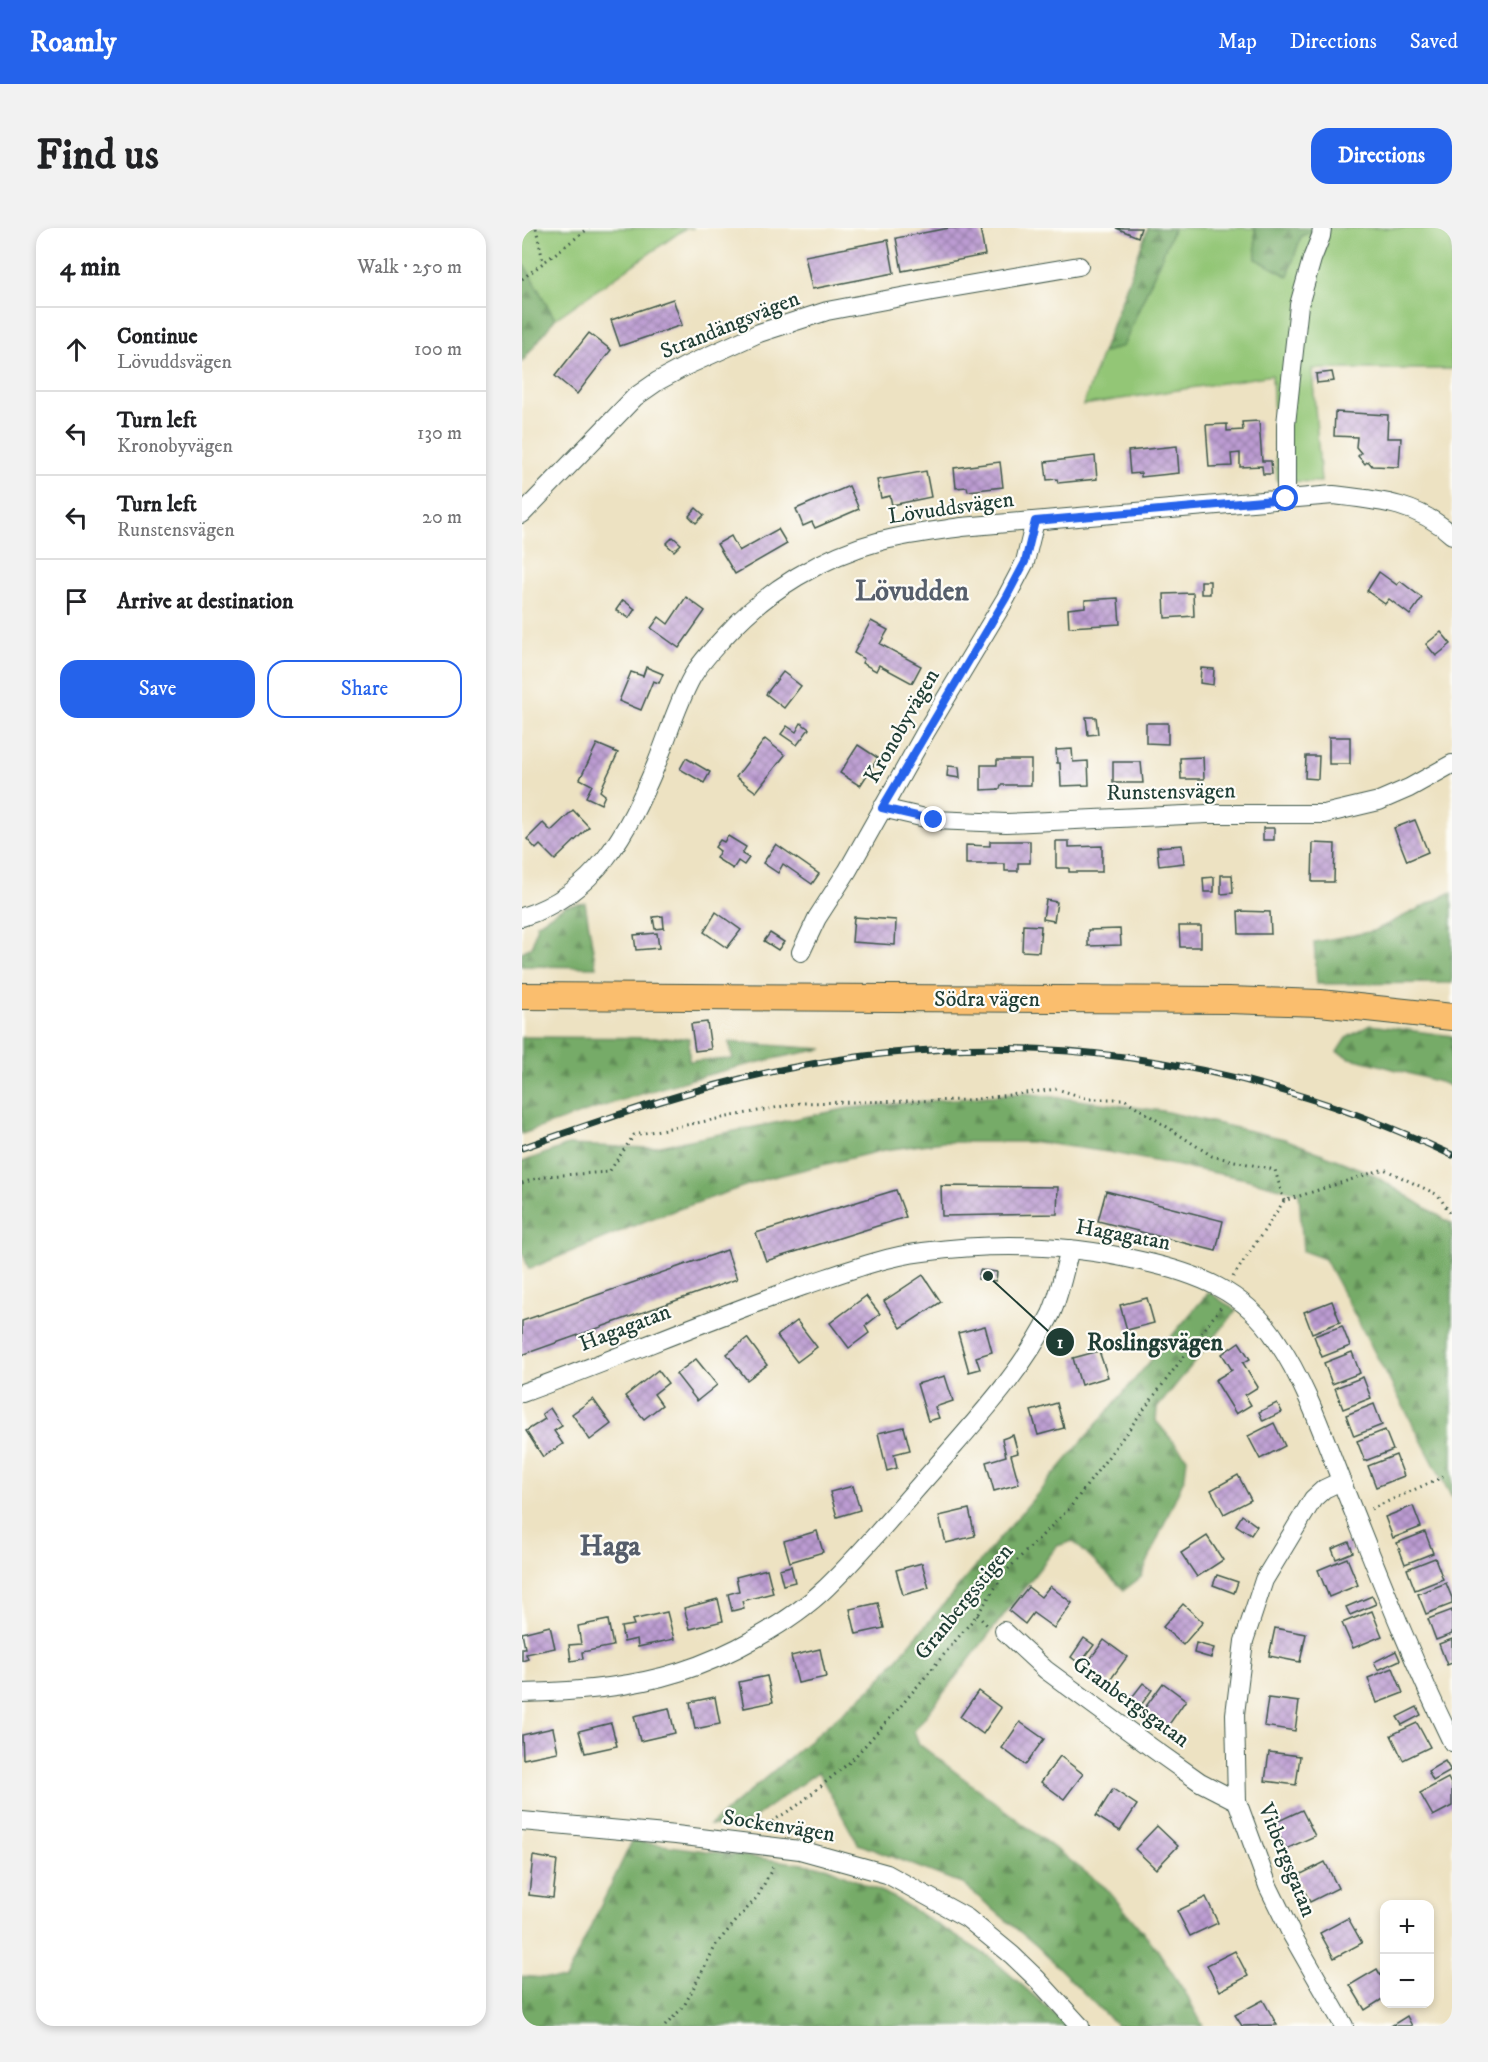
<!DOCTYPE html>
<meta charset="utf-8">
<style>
:root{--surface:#fff;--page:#f2f2f2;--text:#202124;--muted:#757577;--line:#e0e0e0;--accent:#2563eb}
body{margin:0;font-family:"IM FELL DW Pica",serif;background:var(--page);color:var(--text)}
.controls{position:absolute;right:18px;bottom:18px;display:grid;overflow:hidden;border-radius:12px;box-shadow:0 3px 9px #0003}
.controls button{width:54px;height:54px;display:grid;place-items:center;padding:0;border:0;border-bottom:2px solid var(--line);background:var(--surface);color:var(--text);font:30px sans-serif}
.stop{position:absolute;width:18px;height:18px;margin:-14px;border:4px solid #2563eb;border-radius:50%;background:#fff}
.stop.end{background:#2563eb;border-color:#fff;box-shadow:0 2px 6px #0008}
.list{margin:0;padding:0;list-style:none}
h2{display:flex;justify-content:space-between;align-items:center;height:78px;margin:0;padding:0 24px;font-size:26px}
h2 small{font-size:20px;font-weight:400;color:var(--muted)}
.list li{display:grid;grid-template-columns:39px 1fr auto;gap:18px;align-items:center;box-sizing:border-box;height:84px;padding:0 24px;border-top:2px solid var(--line)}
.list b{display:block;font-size:22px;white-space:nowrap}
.list p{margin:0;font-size:20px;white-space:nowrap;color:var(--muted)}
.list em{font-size:20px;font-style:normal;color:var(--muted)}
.actions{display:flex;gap:12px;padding:18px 24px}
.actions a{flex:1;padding:14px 0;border:2px solid var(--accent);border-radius:18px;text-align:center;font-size:21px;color:var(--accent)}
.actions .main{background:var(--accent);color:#fff}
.icon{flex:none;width:33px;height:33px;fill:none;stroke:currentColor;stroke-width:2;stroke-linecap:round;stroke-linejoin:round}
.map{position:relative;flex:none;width:930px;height:1798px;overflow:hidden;border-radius:18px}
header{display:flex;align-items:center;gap:36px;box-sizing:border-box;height:84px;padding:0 30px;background:var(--accent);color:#fff}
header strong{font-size:28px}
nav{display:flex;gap:33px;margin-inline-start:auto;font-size:21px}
.intro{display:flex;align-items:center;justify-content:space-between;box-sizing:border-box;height:144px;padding:0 36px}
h1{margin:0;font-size:42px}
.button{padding:15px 27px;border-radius:18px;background:var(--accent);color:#fff;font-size:21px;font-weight:700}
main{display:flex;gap:36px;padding:0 36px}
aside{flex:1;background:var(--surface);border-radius:18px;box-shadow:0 3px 9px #0003}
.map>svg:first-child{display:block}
.green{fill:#93c676;stroke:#598255;stroke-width:1.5}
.forest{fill:url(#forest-firs);stroke:#4a744e;stroke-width:1.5}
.building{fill:url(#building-cross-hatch)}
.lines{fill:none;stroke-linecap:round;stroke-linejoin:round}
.minor-casing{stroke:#3e5649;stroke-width:20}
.highway-casing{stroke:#3e5649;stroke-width:28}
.path{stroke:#3e5649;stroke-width:3;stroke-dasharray:1.5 4.5;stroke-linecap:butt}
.minor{stroke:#fff;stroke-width:18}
.highway{stroke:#fabe6e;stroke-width:26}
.rail-casing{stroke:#1f3d34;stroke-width:7}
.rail{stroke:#fdfcf7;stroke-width:4.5;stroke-dasharray:14;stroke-linecap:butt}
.route{stroke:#2563eb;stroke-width:8}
.labels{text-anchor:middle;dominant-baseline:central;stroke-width:4.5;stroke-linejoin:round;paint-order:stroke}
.street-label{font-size:22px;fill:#1f3d34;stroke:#fdfcf7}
.district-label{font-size:28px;font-weight:bold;fill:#565e6b;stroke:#fdfcf7}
.leader{fill:none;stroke:#1f3d34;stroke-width:2}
.callout-dot{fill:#1f3d34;stroke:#fdfcf7;stroke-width:2}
.mark-label{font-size:18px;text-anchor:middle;font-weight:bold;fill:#fff}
.callout-label{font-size:24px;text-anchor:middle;font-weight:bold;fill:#1f3d34;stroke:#fdfcf7;stroke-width:4.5;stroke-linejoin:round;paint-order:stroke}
</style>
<header>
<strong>Roamly</strong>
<nav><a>Map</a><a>Directions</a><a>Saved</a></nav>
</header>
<div class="intro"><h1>Find us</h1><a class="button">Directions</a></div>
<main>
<aside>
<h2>4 min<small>Walk · 250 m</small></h2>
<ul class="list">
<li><svg class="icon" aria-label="ahead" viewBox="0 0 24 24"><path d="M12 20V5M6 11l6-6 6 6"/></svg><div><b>Continue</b><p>Lövuddsvägen</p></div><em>100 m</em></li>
<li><svg class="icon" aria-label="left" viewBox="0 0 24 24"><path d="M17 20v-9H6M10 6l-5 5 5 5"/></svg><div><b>Turn left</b><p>Kronobyvägen</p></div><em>130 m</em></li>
<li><svg class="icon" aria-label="left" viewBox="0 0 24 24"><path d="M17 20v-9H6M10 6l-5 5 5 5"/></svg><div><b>Turn left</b><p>Runstensvägen</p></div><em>20 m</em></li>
<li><svg class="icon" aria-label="arrive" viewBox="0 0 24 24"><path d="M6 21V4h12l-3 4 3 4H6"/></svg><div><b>Arrive at destination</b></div></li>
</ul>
<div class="actions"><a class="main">Save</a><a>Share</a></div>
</aside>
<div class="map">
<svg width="930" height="1798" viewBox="0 0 930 1798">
<defs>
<pattern id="forest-firs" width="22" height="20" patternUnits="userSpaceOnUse" patternTransform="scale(1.5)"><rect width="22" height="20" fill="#76ab67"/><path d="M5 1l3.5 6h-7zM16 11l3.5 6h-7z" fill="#608c56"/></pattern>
<pattern id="building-cross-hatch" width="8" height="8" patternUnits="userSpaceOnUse" patternTransform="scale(1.5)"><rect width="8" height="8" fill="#bc9bd2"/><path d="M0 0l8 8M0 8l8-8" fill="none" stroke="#9880ab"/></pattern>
</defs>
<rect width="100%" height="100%" fill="#fdfcf7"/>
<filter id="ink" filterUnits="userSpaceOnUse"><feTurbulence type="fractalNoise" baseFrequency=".0167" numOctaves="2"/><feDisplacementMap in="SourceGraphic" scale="12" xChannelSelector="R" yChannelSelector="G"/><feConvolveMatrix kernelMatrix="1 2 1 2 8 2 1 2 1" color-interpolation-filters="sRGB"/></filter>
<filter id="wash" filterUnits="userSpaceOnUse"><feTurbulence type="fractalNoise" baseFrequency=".008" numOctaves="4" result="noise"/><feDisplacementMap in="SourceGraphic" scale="24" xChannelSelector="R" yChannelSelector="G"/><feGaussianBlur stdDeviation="1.35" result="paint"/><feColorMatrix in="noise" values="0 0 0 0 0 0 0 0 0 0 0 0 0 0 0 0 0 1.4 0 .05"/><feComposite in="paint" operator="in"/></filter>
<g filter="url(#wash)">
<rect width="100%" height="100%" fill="#ede2c2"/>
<g class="green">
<polygon points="0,0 172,0 164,0 33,91 0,33"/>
<polygon points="652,0 733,0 734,31 765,48 779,8 799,0 930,0 930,141 790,141 799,254 755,253 750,147 561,177 580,125 601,118"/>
</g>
<g class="forest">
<polygon points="626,0 652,0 601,118 580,125"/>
<polygon points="733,0 799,0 779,8 766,48 734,31"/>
<polygon points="0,33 33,91 0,134"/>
<polygon points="930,664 930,755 795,756 792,714 852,703"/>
<polygon points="63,675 74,739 0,738 0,724 10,719 15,696 43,678"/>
<polygon points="848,797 930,808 930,859 921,855 850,835 828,830 815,824 824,810"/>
<path d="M0 809 167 810V833L211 831 207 814 301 821C198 839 99 871 0 906Z"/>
<polygon points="502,865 641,883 763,911 848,945 930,996 930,1270 803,1031 781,1023 777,965 724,951 586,924 515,914 421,914 362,922 243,951 128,991 7,1041 0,1024 0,934 46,917 128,920 327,880"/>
<polygon points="687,1064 714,1083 635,1180 634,1193 665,1230 663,1248 619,1349 602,1362 551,1313 535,1318 392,1503 397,1516 584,1660 635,1721 664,1766 681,1798 595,1798 516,1719 441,1656 336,1616 296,1544 220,1598 188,1597 353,1457"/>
<polygon points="110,1613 304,1639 371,1669 469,1730 546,1798 0,1798 0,1748 43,1752"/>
</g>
<g id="blocks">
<g class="building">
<polygon points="427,0 458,0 463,27 380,43 374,10"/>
<polygon points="594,0 619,0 616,9"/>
<polygon points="366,12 372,45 290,61 283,28"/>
<polygon points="151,71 160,97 98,118 89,92"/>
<polygon points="67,105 89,122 55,166 33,148"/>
<polygon points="810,144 812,153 795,155 794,146"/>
<polygon points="813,184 866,187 865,210 879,210 877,239 850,238 846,233 843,236 836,228 839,225 834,219 835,209 812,208"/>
<polygon points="737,193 740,233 749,233 750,246 741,246 740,238 718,239 718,225 709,226 710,238 687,239 684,197 705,196 705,203 721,202 720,194"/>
<polygon points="655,218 657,245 619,249 619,245 608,246 606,223"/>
<polygon points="573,228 575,251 536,255 535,251 525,252 523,234"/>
<polygon points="478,234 481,259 446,263 445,259 434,260 432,240"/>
<polygon points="404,243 409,269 370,277 368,268 359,270 355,252"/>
<polygon points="327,258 337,281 293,300 290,294 281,298 274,281"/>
<polygon points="174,280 182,287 174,295 167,288"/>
<polygon points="256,301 265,316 213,346 195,316 209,308 217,323"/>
<polygon points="151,309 159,316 152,323 144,316"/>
<polygon points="857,344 875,357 878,353 900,370 888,387 867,371 863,376 845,363"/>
<rect x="679" y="353" width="9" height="13"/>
<polygon points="671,365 672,388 643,390 642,366"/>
<polygon points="164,369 183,383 157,420 129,400 137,389 146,396"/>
<polygon points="596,370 598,396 547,399 546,381 563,379 563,372"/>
<polygon points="101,372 113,381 107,390 94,382"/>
<polygon points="349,393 366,402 358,416 399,438 390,455 357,437 354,443 340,435 342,431 332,425"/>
<polygon points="919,404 929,416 914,428 904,416"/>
<polygon points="124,439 141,446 137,455 131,453 119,482 97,473 109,444 121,448"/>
<polygon points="679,440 692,441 691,457 678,455"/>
<polygon points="261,444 279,458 262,480 244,466"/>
<polygon points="564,489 574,489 576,506 566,507"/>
<polygon points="279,495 287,501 275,517 259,506 265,498 274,504"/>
<polygon points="624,495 646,495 646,516 624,515"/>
<rect x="807" y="509" width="21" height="27"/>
<polygon points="243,511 263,527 234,564 214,549"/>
<polygon points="75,516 96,525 78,563 83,567 79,576 64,569 70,557 58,551"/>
<polygon points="336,517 356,530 338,558 318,545"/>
<polygon points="550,521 551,534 566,533 567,557 539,558 538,535 535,535 534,522"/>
<polygon points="784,528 797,528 796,551 783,550"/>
<polygon points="681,529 682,551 659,551 658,530"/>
<polygon points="164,530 188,544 182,555 158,541"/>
<polygon points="475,532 509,532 509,557 479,557 478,561 459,562 459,537 475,537"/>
<polygon points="591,534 619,534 621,555 591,555"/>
<polygon points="426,538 437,539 438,550 425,548"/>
<polygon points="51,582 67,599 33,632 18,617 14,621 5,611 21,595 29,603"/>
<polygon points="893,592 906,624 885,633 872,600"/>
<rect x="741" y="600" width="11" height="12"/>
<polygon points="206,608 224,619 220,626 227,630 222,637 216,633 211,641 194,630 198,623 193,619 198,612 202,614"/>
<polygon points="468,613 508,613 508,635 496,635 496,643 483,643 483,636 444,636 444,617 468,618"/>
<polygon points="534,613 547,613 547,619 580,618 580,644 547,644 547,640 534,640"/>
<polygon points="791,615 813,616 812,654 790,654"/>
<polygon points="254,616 297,646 290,656 261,636 256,645 241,635"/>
<polygon points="660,617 662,635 637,638 635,619"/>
<polygon points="699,647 710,647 711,665 699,666"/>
<polygon points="692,649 692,664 682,664 681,650"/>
<polygon points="524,672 535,674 532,693 521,691"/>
<polygon points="716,683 748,684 749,706 717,706"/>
<polygon points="194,684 219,702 205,720 182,704"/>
<polygon points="141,688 142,700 133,701 131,689"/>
<polygon points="332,689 374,692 373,717 330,714"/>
<polygon points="501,697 519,698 517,724 500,723"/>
<polygon points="657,698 679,698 679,719 658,719"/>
<polygon points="598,701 599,717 566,718 566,702"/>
<polygon points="135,705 137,720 114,722 112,707"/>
<polygon points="248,705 262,714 256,722 242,713"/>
<polygon points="185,794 189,821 173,823 169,796"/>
<polygon points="419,958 536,959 535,986 420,988"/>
<polygon points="374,962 384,989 244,1033 234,1005"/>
<polygon points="584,963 701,993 694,1023 576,993"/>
<polygon points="205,1022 215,1051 0,1127 0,1093"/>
<polygon points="458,1042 475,1044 474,1053 456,1051"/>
<polygon points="401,1047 419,1074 379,1100 362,1073"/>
<polygon points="344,1068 358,1086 343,1098 347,1105 327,1120 308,1095"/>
<polygon points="625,1070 632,1095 605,1102 598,1077"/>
<polygon points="810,1073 818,1094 790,1105 782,1084"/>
<polygon points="275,1093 295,1119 275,1134 255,1108"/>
<polygon points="463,1098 470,1124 454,1129 458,1141 447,1144 436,1105"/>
<polygon points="820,1098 828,1118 800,1129 792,1108"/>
<polygon points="225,1110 245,1137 225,1152 205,1126"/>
<polygon points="717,1114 728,1131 721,1135 736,1159 723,1167 729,1177 714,1186 693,1152 710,1142 700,1126"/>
<polygon points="577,1123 586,1149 559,1157 551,1130"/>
<polygon points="830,1124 838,1145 810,1156 802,1135"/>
<polygon points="174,1131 195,1157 175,1173 154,1146"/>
<polygon points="136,1142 146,1155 132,1166 140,1177 122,1191 103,1168"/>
<polygon points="423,1148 431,1173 413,1179 417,1190 406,1193 395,1156"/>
<polygon points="841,1149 849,1170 821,1181 813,1160"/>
<polygon points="71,1171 89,1196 68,1212 50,1186"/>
<polygon points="535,1175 542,1200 516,1207 509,1183"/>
<polygon points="755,1175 760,1184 741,1193 737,1184"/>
<polygon points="852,1176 860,1197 832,1208 824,1187"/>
<polygon points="28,1180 40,1198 32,1203 41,1216 21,1229 4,1203 23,1191 20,1186"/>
<polygon points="752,1195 763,1218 738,1231 726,1208"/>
<polygon points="382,1199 388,1222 372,1226 375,1240 365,1243 356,1205"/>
<polygon points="863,1202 871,1222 843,1233 835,1213"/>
<polygon points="491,1207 496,1225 489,1227 497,1256 472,1263 464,1234 484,1228 480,1211"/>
<polygon points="874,1227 882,1248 854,1259 846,1238"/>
<polygon points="716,1247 729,1272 702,1286 689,1262"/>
<polygon points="331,1258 338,1282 315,1289 308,1264"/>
<polygon points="891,1278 899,1299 871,1310 863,1289"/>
<polygon points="447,1281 453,1308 424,1315 417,1288"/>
<polygon points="720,1287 735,1298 729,1307 714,1297"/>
<polygon points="295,1303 301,1324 268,1334 262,1313"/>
<polygon points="903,1304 911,1325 883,1336 875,1315"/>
<polygon points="685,1308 701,1332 675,1349 659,1325"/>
<polygon points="827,1314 831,1324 814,1331 810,1321"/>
<polygon points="825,1330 836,1357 807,1369 796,1342"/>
<polygon points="913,1330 921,1351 893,1362 885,1341"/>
<polygon points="400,1335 407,1360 381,1367 374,1342"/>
<polygon points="269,1338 273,1354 261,1357 257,1341"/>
<polygon points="245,1341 251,1365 220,1373 222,1380 210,1383 206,1366 217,1363 214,1349"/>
<polygon points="695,1347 716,1354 712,1365 691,1357"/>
<polygon points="924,1355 930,1370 930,1376 904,1386 896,1366"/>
<polygon points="528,1358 550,1375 532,1400 511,1385 503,1396 487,1383 506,1359 519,1369"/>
<polygon points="850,1368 854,1376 828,1387 824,1379"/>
<polygon points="196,1371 201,1393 168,1401 162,1380"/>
<polygon points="356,1375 362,1400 334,1406 328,1381"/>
<polygon points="661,1376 681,1394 661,1417 641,1399"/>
<polygon points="930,1382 930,1406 914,1412 906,1391"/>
<polygon points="850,1383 860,1408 831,1420 820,1395"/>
<polygon points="145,1384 152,1411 116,1419 115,1411 102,1414 99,1399 112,1397 110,1392"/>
<polygon points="86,1392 91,1418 60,1424 61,1431 49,1433 47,1417 59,1416 56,1398"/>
<polygon points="28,1398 33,1420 4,1426 6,1431 0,1433 0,1420 3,1420 0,1405"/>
<polygon points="753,1400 784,1406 778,1434 747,1428"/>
<polygon points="562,1410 572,1417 558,1436 549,1429"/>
<polygon points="930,1411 930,1435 925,1437 917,1416"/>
<polygon points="582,1412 605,1429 586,1455 563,1438"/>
<polygon points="674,1415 692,1420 689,1430 672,1425"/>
<polygon points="298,1421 304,1449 276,1455 269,1428"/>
<polygon points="874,1423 878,1432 856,1442 852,1434"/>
<polygon points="871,1440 881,1465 855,1475 846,1450"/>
<polygon points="245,1448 251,1474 222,1480 217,1454"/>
<polygon points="621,1455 630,1462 617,1480 607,1473"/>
<polygon points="641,1455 664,1472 646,1498 622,1481"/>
<polygon points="456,1463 479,1480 461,1506 438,1489"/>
<polygon points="193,1469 198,1496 173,1501 168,1474"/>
<polygon points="746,1470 777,1474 773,1503 742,1498"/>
<polygon points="895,1479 899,1487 880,1497 875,1489"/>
<polygon points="147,1480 153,1505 118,1513 112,1488"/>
<polygon points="498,1494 522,1511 503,1537 480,1520"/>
<polygon points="89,1495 95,1518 63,1525 57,1503"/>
<polygon points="895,1495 908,1519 881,1532 869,1507"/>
<polygon points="31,1500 36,1524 1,1531 0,1507"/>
<polygon points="747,1524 778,1528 774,1557 743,1553"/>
<polygon points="538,1528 561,1546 542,1571 519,1554"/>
<polygon points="923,1533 929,1543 911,1553 906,1543"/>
<polygon points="926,1550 930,1558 930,1578 911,1588 898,1565"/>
<polygon points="591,1561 615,1577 598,1603 574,1588"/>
<polygon points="780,1582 793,1608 764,1621 752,1595"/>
<polygon points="635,1598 656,1618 634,1641 613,1621"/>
<polygon points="11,1628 35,1632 31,1670 7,1667"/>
<polygon points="803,1634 816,1660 788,1674 775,1648"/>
<polygon points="684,1669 696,1695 668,1708 655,1683"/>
<polygon points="826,1690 840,1715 812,1730 798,1705"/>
<polygon points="713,1723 726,1748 698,1763 685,1737"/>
<polygon points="855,1741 862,1753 862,1770 843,1782 828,1757"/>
<polygon points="741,1772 755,1797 720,1798 713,1787"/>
<polygon points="885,1788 890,1798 869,1798"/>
</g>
</g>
</g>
<g filter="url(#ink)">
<use href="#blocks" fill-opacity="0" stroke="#3e5649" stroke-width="1.5"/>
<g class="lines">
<defs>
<g id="minor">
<polyline points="764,271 764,196 777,77 790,31 799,8 800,0"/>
<polyline points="0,286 113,169 136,153 164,138 237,105 305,83 411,63 557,38"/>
<polyline points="360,580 412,592 484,595 686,586 802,586 857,573 887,560 930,536"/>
<path d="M0 689C75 665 105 605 134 537 146 508 155 476 170 449 179 433 193 419 205 406 245 362 301 328 359 313 386 306 413 303 440 299L811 267C855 272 896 275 930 307"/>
<polyline points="279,724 295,690 326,642 403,505 484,370 503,334 513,293"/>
<path d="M0 1165C94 1131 186 1091 281 1058 320 1045 360 1029 401 1024 474 1014 547 1016 619 1033 674 1045 723 1063 755 1113 784 1156 801 1207 820 1255 855 1342 889 1430 930 1514"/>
<polyline points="819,1253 802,1261 791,1271 742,1352 722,1413 713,1486 715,1573 746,1658 770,1707 822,1798"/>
<polyline points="482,1403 524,1442 630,1520 678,1554 715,1573"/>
<path d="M0 1465C52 1464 107 1460 157 1444 206 1429 269 1394 305 1359 343 1322 377 1280 412 1241 454 1192 500 1144 529 1086 538 1066 542 1042 548 1021"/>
<polyline points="0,1593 154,1607 278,1622 365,1646 445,1690 490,1727 515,1751 558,1798"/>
</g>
<polyline id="highway" points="0,768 707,772 798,775 930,789"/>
</defs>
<use href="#minor" class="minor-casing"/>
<use href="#highway" class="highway-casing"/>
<g class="path">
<polyline points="14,0 21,33"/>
<polyline points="0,51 67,0"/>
<polyline points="0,955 23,948 87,944 112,907 278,875 447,872 535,861 567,871 602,871 690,928 753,942 762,973"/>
<polyline points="711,1049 762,973 862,941 916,967 930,988"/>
<polyline points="849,1281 925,1247"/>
<polyline points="455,1387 466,1398"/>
<polyline points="240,1600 276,1577 328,1534 378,1479 455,1387 485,1342 547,1281 699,1079"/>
<polyline points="143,1798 162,1778 195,1715 236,1668 252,1637"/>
</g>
<use href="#minor" class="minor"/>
<use href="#highway" class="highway"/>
<defs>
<path id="rail" d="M0 920C88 889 176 858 268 840 495 795 721 828 930 927"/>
</defs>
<use href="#rail" class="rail-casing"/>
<use href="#rail" class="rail"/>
</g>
</g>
<g class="lines" filter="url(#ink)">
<polyline class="route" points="412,592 360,580 484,370 503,334 513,293 764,271"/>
</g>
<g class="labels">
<g class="street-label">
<text transform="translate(208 97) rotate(-22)">Strandängsvägen</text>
<text transform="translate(429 280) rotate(-8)">Lövuddsvägen</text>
<text transform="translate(380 498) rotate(-60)">Kronobyvägen</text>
<text transform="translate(649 564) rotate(-1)">Runstensvägen</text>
<text x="465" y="771">Södra vägen</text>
<text transform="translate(601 1007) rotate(10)">Hagagatan</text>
<text transform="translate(103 1100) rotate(-21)">Hagagatan</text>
<text transform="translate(442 1374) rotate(-51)">Granbergsstigen</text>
<text transform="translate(609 1474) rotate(36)">Granbergsgatan</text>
<text transform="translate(257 1598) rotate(9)">Sockenvägen</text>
<text transform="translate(765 1632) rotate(68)">Vitbergsgatan</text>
</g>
<g class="district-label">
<text x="390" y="363">Lövudden</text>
<text x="88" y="1318">Haga</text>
</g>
</g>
<path class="leader" d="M466 1048L538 1114"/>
<g class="callout-dot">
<circle cx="466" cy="1048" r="6"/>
<circle cx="538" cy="1114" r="15"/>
</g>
<g class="mark-label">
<text x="538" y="1120">1</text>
</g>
<g class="callout-label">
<text x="633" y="1122">Roslingsvägen</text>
</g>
</svg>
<div class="controls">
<button>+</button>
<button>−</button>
</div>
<div class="stop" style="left:764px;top:271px"></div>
<div class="stop end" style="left:412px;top:592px"></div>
</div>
</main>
